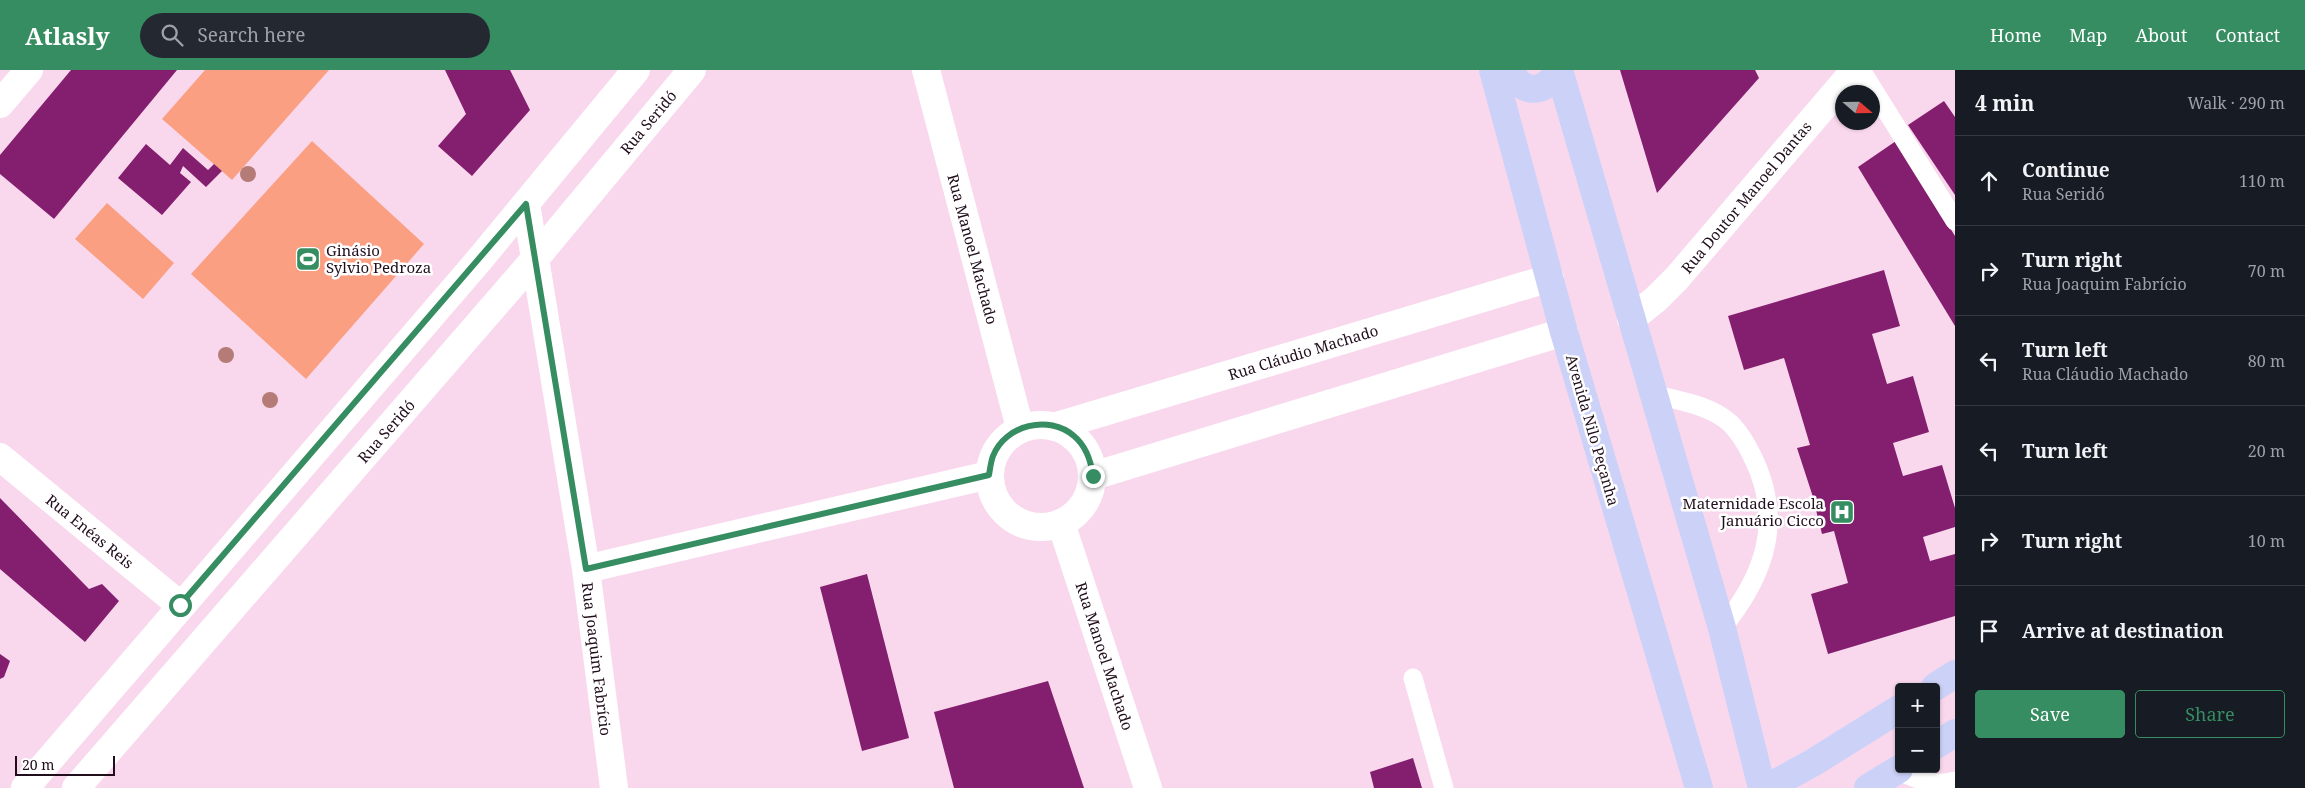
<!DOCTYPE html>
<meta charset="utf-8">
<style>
:root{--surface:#171b24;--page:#242831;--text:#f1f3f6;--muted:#9ea1a6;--line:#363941;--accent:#368d61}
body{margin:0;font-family:"Noto Serif",serif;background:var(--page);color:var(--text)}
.controls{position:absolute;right:15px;bottom:15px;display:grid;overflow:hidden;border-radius:5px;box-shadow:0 1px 4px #0004}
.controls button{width:45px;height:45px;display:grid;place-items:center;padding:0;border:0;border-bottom:1px solid var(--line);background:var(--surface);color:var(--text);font:25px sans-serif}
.compass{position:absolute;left:1835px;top:15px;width:45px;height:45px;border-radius:50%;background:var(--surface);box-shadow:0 1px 4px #0004;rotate:110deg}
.scale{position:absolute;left:15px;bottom:12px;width:100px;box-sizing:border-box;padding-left:5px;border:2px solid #210e1c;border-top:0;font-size:14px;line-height:18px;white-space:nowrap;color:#210e1c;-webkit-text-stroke:4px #fff;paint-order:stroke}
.stop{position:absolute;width:15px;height:15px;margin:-11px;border:4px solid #368d61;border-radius:50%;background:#fff}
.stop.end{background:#368d61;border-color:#fff;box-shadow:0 1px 5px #0008}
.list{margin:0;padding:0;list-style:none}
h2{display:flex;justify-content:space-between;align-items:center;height:65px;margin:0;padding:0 20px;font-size:21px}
h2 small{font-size:16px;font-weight:400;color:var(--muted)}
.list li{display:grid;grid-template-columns:32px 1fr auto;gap:15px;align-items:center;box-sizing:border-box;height:90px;padding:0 20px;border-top:1px solid var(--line)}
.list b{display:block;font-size:19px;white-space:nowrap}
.list p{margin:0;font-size:16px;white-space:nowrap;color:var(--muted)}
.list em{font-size:16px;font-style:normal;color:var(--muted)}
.actions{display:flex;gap:10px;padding:15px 20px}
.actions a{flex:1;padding:11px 0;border:1px solid var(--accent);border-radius:5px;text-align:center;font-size:18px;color:var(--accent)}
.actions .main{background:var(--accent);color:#fff}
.icon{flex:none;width:28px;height:28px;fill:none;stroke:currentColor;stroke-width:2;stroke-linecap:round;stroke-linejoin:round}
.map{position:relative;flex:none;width:1955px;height:718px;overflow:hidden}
header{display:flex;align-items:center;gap:30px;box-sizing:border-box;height:70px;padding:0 25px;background:var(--accent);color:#fff}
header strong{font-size:24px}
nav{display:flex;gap:28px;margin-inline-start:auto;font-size:18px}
.search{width:350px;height:45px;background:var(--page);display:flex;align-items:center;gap:12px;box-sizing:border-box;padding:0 18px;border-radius:28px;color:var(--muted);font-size:19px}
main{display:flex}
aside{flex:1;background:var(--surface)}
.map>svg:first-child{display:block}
.green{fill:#fb9f82}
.building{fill:#841e6e}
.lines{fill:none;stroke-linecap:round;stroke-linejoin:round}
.service{stroke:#fff;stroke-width:19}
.minor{stroke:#fff;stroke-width:28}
.tertiary{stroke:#fff;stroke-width:28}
.secondary{stroke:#fff;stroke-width:28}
.primary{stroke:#ccd1f8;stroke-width:28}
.tree{fill:#b57c77}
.route{stroke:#368d61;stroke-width:6}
.labels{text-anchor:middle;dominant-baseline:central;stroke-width:5;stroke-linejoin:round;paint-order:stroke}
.street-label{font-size:15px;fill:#210e1c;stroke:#fff}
.poi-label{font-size:15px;fill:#210e1c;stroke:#fff;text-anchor:start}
</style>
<header>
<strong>Atlasly</strong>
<div class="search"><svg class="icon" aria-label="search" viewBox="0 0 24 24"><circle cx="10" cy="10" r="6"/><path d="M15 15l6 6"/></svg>Search here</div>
<nav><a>Home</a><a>Map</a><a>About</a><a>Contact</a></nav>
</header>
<main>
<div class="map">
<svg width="1955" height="718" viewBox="0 0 1955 718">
<rect width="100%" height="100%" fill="#f9d8ee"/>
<g class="green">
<polygon points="205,0 329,0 232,110 162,49"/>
<polygon points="312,71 424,174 306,309 191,204"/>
<polygon points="107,133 174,193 143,229 75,169"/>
</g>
<g class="building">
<polygon points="71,0 177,0 54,149 0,104 0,85"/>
<polygon points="445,0 510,0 530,40 472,106 438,76 466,44"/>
<polygon points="1620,0 1755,0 1759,8 1657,123"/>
<polygon points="1944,31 1955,47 1955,125 1908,55"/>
<polygon points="1896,71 1955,166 1955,256 1858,97"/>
<polygon points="146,74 170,95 183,78 208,100 214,94 222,101 206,117 183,96 180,103 191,112 162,145 118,108"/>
<polygon points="1884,200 1900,256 1872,264 1887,314 1913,306 1929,362 1893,373 1903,406 1942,395 1955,438 1955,457 1923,467 1930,491 1955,484 1955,546 1828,584 1811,524 1848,513 1834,461 1822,464 1812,424 1797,378 1810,375 1784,288 1744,300 1728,246"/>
<polygon points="0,428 89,519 102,514 119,531 85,572 0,499"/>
<polygon points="867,504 909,668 862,681 820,517"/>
<polygon points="0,584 10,591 4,607 0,609"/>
<polygon points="1048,611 1084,718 954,718 934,642"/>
<polygon points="1413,688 1422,718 1374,718 1370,702"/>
</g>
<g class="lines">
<g class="service">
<polyline points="1861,0 1955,151"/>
<path d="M1652 324C1677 330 1710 335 1730 353 1743 366 1751 382 1758 399 1782 459 1761 510 1722 558"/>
<polyline points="1413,608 1444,718"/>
<path d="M1896 700C1915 708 1935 718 1955 711"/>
</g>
<g class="minor">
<polyline points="926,0 1020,358"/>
<polyline points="526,134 586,499 614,718"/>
<circle cx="1041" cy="406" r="51"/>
<polyline points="1057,356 1550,208"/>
<polyline points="0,387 180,535"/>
<polyline points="1093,406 1564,262"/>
<polyline points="1061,453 1148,718"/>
<polyline points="586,499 989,405"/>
<polyline points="25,718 480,189 636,0"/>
<polyline points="76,718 534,190 692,0"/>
</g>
<polyline class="tertiary" points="1631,249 1656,229 1677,208 1855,0"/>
<polyline class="secondary" points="0,34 29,0"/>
<g class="primary">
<polyline points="1493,0 1564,262 1699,718"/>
<path d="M1509 0C1524 26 1544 24 1559 0"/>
<polyline points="1559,0 1722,558 1762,718"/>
<polyline points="1935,617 1955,604"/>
<polyline points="1936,675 1955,663"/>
<polyline points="1767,718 1814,692 1899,639"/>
<polyline points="1868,718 1899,699"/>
</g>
</g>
<g class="tree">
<circle cx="248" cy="104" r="8"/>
<circle cx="226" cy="285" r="8"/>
<circle cx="270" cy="330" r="8"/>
</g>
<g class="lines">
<path class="route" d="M180 535 526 134 586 499 989 405C990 399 991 391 993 386 1005 355 1049 344 1074 366 1086 376 1091 391 1093 406"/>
</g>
<defs>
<symbol id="stadium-square" viewBox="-11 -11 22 22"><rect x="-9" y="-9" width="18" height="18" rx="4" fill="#368d61" stroke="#fff"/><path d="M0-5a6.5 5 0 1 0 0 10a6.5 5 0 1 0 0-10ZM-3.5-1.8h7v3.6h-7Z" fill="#fff"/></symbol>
<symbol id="hospital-square" viewBox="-11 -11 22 22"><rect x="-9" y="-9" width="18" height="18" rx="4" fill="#368d61" stroke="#fff"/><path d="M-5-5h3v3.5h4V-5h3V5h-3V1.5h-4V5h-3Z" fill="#fff"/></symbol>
</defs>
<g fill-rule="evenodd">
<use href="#stadium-square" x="294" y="175" width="28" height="28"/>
<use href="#hospital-square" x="1828" y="428" width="28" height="28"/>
</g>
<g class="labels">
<g class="street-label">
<text transform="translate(648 52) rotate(-50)">Rua Seridó</text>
<text transform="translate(1746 127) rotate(-50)">Rua Doutor Manoel Dantas</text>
<text transform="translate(973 179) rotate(75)">Rua Manoel Machado</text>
<text transform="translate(1303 282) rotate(-17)">Rua Cláudio Machado</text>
<text transform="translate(1593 360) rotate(74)">Avenida Nilo Peçanha</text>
<text transform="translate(386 361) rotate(-49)">Rua Seridó</text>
<text transform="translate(90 461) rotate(39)">Rua Enéas Reis</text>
<text transform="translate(1105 586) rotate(72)">Rua Manoel Machado</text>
<text transform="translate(597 589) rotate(83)">Rua Joaquim Fabrício</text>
</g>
<g class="poi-label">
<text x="326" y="180">Ginásio<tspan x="326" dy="17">Sylvio Pedroza</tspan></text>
<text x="1824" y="433" text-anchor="end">Maternidade Escola<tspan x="1824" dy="17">Januário Cicco</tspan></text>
</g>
</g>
</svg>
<div class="controls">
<button>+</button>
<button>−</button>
</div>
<svg class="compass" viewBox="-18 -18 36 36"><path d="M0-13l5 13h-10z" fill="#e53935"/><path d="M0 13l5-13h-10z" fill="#9ea1a6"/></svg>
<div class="scale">20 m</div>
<div class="stop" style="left:180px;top:535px"></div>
<div class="stop end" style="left:1093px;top:406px"></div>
</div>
<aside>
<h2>4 min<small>Walk · 290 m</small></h2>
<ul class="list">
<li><svg class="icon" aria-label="ahead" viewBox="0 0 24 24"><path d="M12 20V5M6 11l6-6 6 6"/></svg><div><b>Continue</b><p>Rua Seridó</p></div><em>110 m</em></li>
<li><svg class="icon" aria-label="right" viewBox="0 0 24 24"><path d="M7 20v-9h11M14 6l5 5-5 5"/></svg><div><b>Turn right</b><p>Rua Joaquim Fabrício</p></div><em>70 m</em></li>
<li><svg class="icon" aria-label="left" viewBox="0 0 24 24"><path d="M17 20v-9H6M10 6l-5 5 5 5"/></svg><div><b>Turn left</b><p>Rua Cláudio Machado</p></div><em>80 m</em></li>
<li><svg class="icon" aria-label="left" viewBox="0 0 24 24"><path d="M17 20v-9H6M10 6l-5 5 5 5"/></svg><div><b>Turn left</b></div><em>20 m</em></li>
<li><svg class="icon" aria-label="right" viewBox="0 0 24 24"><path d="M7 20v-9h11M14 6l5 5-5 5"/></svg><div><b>Turn right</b></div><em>10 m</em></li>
<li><svg class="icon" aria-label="arrive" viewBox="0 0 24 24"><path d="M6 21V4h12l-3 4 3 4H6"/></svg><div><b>Arrive at destination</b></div></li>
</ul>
<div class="actions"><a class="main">Save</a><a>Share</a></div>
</aside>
</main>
